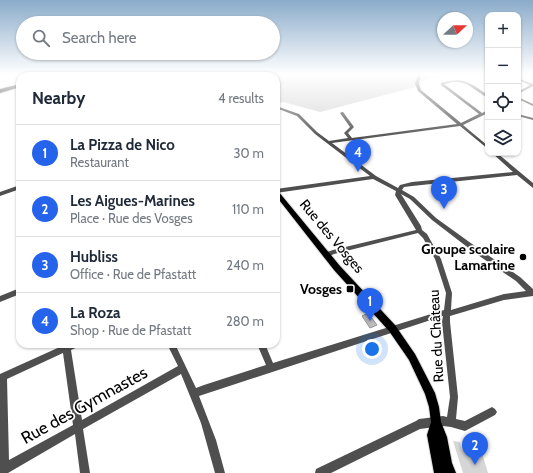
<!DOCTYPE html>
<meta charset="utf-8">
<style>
:root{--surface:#fff;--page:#f2f2f3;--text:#1f2937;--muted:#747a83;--line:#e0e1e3;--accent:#2563eb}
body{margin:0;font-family:Cabin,sans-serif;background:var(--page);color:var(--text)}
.controls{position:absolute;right:12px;top:12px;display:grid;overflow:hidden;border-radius:8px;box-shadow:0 1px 3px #0004}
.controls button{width:36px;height:36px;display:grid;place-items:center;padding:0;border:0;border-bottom:1px solid var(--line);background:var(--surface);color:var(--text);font:20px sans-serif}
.compass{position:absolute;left:437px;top:12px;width:36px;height:36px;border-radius:50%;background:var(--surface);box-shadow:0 1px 3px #0004;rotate:68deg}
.you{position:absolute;left:372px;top:349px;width:14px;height:14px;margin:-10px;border:3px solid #fff;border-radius:50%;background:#1a73e8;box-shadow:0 0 0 6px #1a73e833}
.badge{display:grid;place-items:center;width:26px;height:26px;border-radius:50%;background:var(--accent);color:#fff;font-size:13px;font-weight:700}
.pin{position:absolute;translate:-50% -33px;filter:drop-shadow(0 1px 2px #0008)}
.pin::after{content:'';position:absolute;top:21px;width:14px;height:12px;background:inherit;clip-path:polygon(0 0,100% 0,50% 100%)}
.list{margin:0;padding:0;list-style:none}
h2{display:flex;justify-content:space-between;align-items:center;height:52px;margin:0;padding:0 16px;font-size:17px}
h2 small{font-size:13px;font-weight:400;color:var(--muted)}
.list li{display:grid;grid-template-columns:26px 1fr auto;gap:12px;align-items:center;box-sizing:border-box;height:56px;padding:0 16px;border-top:1px solid var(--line)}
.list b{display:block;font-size:15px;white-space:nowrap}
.list p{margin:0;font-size:13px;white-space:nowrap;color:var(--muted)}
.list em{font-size:13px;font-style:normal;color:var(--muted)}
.icon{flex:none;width:22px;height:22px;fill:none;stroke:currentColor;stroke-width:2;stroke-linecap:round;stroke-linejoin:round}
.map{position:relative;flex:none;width:533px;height:473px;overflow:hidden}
.search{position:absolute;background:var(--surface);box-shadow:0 1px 3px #0004;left:16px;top:16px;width:264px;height:44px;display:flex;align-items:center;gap:10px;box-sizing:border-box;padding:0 14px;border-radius:22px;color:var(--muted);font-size:15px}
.panel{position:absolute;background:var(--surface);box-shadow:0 1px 3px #0004;left:16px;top:72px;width:264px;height:276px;border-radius:12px}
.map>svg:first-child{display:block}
.green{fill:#d6d6d6}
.building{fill:#bfbfbf;stroke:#939393}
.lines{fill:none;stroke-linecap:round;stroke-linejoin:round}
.major-casing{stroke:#dbdbdb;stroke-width:2}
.highway-casing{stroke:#dbdbdb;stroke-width:2}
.minor{fill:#4f4f4f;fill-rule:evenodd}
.major{fill:#000;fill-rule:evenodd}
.highway{fill:#000;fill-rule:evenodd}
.poi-dot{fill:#000;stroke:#fff;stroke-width:1.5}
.labels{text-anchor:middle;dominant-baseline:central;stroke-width:3.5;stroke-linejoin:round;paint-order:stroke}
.street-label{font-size:14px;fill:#000;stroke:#fff}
.poi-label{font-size:14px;font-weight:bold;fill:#000;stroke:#fff;text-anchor:end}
.near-street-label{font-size:17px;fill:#000;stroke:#fff}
</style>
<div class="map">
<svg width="533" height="473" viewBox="0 0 533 473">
<rect width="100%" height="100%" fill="#fff"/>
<g class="green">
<polygon points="256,74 446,74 416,83 415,87 320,112 283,102 276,104 276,76 256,76"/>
<polygon points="453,441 460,442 462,450 482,453 488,473 463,473"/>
</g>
<polygon class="building" points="368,313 377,325 370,328 362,316"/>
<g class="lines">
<defs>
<g id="major">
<polygon points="179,74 183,74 185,76 181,76"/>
<polygon points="276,190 278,191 340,266 395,325 415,354 435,393 439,407 441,422 447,437 452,463 456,473 434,473 427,435 431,422 429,407 425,394 409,360 389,331 334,270 276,196"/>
</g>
<g id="highway">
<polygon points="45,74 52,74 49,76 42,76"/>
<polygon points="57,74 65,74 61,76 54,76"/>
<polygon points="20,84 20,87 0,93 0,89"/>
</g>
</defs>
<use href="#major" class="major-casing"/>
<use href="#highway" class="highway-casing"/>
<g class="minor">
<polygon points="221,74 225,74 228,76 224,76"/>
<rect x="252" y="74" width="4" height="2"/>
<path d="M418 74H421L419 84 421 90 461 123 479 114 441 85V83C464 76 470 83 488 95V98C471 89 467 77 444 84L482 113 488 110V113L463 125 488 146V149L460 126 332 143 376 176 398 188 400 185 412 182 513 172 492 153H497L533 183V188L517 175 412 186 404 187 402 190 414 197 436 218 479 249 520 277 533 289V296L504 300 450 316V322L458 397 456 419 465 421 492 407 495 409 497 412 495 415 465 431 451 427 443 426 420 429 331 473H315L316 469 416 421 419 419 443 416 447 417 450 397 442 322 443 316 199 396 216 440 225 473H215L201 423 181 374 83 429 90 473H80L75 434 8 473H0V374L62 346V344H79L78 347 71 350 82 420 178 366 167 344H175L196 388 204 385 266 365 257 344H265L273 363 444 310 446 293 435 259 423 238 418 233 334 254 326 258 324 257 323 255 324 253 333 250 416 230 395 195 396 191 373 179 276 193V189L370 176 315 134 297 116 276 108V106L299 114 317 132 329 141 348 138 344 133 350 127 340 113 342 112H343L354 127 348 133 352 138 457 124 418 91 415 84ZM401 194 410 199 432 220 475 253 516 281 526 291 504 294 451 310 452 293 441 259 427 234 422 230 421 226ZM63 353 73 425 9 460 7 379Z"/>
<polygon points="188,75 199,75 201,76 186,76"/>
<polygon points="487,78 488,78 488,81 485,79"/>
<polygon points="518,78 533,84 533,86 518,94 518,92 530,85 518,80"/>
<polygon points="518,97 533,104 533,106 518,99"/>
<polygon points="518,114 533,118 533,120 518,116"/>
<polygon points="20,185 20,189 0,196 0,192"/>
<polygon points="20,288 20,294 0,302 0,296"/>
</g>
<use href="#major" class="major"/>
<use href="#highway" class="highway"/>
</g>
<linearGradient id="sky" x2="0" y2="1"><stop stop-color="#8aabca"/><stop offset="0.53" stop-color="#fff"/><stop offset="1" stop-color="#fff" stop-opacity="0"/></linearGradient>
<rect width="533" height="140" fill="url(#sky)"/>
<g class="poi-dot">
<circle cx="523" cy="257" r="4"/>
<rect x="346" y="285" width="8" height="8" rx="2"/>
</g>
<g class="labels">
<g class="street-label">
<text transform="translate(332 236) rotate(50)">Rue des Vosges</text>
<text transform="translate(436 336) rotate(-93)">Rue du Château</text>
</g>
<g class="poi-label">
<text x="515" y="249">Groupe scolaire<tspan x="515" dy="16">Lamartine</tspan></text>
<text x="342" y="289">Vosges</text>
</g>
<g class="near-street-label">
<text transform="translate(84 405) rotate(-29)">Rue des Gymnastes</text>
</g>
</g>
</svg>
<div class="controls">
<button>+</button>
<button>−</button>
<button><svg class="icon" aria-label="locate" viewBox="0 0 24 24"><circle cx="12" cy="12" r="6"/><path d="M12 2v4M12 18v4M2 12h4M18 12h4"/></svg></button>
<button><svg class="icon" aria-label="layers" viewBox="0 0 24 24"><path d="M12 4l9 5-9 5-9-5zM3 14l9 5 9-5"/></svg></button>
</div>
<svg class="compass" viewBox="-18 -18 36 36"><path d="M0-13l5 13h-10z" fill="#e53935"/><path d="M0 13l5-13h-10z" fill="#747a83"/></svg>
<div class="you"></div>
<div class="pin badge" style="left:370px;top:321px">1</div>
<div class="pin badge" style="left:475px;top:465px">2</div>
<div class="pin badge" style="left:444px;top:209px">3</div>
<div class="pin badge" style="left:358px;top:172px">4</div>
<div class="search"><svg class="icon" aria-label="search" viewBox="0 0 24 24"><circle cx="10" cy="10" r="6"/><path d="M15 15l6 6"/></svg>Search here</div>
<section class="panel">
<h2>Nearby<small>4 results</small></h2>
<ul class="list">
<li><span class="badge">1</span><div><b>La Pizza de Nico</b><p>Restaurant</p></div><em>30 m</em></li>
<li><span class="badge">2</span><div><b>Les Aigues-Marines</b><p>Place · Rue des Vosges</p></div><em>110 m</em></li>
<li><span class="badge">3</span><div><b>Hubliss</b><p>Office · Rue de Pfastatt</p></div><em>240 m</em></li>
<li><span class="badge">4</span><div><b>La Roza</b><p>Shop · Rue de Pfastatt</p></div><em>280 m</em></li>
</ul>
</section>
</div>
